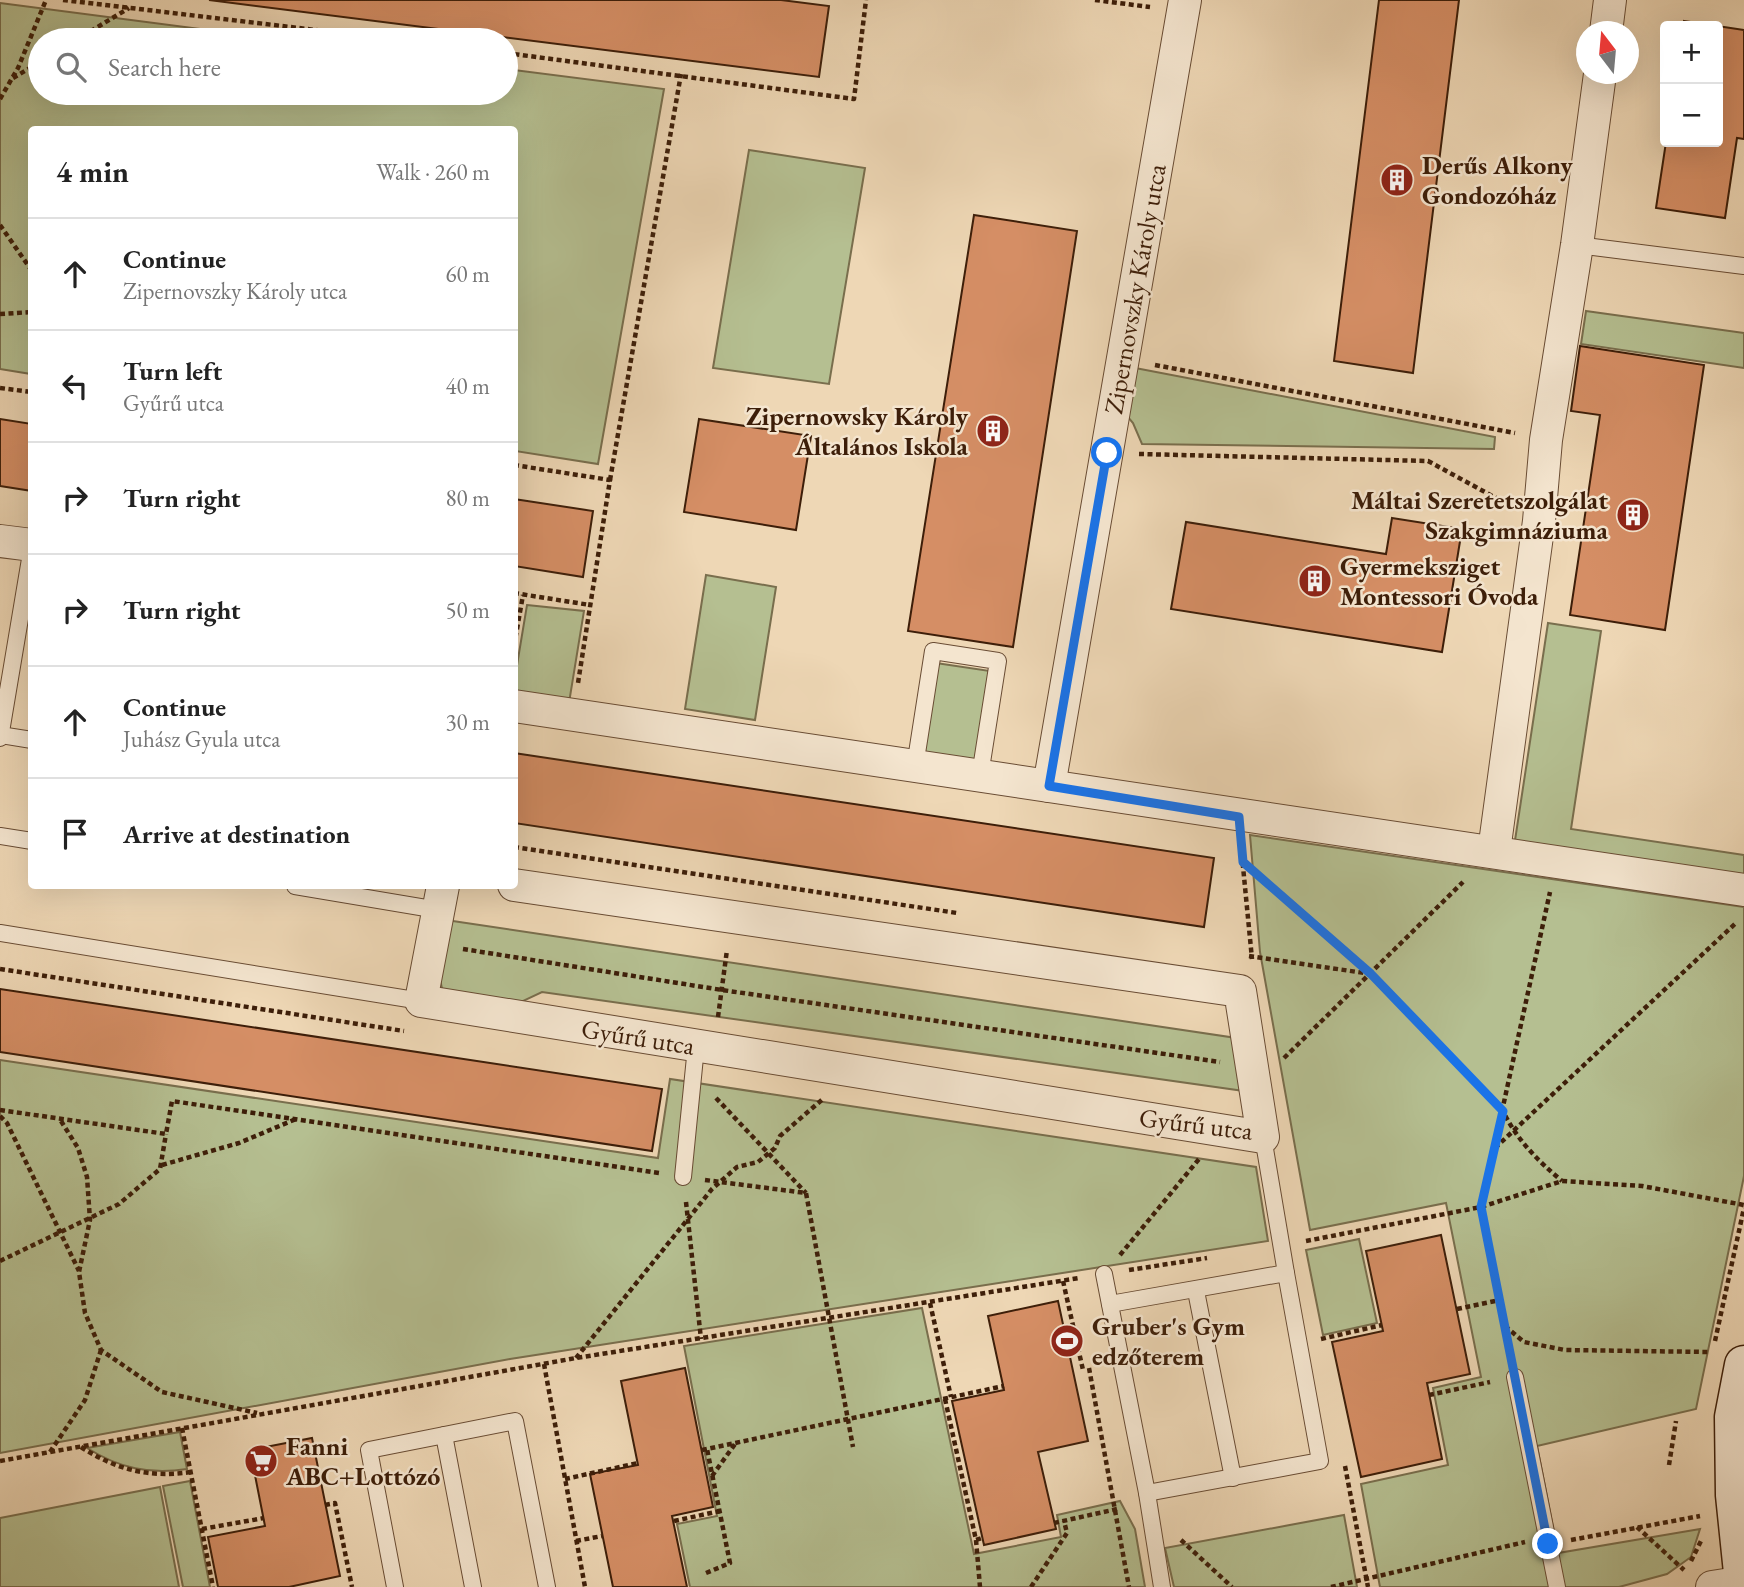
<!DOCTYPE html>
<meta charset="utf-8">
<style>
:root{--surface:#fff;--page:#f2f2f2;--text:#222;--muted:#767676;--line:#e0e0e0}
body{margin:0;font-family:"EB Garamond",serif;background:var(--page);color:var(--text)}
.controls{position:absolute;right:21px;top:21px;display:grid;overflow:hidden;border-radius:7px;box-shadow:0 7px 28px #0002}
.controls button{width:63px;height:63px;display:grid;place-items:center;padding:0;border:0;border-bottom:2px solid var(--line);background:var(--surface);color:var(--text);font:35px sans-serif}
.compass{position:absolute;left:1576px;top:21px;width:63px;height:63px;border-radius:50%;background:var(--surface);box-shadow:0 7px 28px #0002;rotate:344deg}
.stop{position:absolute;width:21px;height:21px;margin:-16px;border:5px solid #1a73e8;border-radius:50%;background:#fff}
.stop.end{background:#1a73e8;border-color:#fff;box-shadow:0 2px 7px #0008}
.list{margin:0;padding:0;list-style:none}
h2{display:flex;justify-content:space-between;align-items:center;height:91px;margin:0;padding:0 28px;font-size:30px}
h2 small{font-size:23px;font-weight:400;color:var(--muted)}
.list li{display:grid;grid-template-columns:46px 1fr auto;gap:21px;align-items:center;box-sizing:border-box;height:112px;padding:0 28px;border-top:2px solid var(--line)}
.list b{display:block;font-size:26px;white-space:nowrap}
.list p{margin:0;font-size:23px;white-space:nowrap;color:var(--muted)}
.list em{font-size:23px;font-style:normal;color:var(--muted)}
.icon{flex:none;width:38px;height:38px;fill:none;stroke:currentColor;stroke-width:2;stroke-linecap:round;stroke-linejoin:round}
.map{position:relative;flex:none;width:1744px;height:1587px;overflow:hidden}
.search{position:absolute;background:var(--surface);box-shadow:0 7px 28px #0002;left:28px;top:28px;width:490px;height:77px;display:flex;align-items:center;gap:18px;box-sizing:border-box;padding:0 24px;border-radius:38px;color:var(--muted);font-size:26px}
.panel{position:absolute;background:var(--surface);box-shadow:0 7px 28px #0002;left:28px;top:126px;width:490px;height:763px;border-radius:7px}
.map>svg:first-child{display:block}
.green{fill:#b5bf91;stroke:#796e4d;stroke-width:2}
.building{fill:#d58e65;stroke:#3d1e09;stroke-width:2}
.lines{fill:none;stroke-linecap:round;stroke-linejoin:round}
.lane-casing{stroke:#694c34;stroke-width:18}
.street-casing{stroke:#694c34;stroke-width:34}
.secondary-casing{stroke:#3d1e09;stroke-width:41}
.path{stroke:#3d1e09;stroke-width:4.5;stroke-dasharray:5 3.5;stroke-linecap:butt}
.lane{stroke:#f4e5cf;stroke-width:16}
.street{stroke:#f4e5cf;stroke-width:32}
.secondary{stroke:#f4e5cf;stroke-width:38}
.route{stroke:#1a73e8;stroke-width:9}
.labels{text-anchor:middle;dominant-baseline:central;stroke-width:5;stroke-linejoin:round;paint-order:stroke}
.poi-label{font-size:26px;font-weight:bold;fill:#3d1e09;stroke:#f4e5cf;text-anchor:start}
.street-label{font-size:26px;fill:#3d1e09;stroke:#f4e5cf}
</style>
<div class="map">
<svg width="1744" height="1587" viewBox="0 0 1744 1587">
<rect width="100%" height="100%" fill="#eed7b5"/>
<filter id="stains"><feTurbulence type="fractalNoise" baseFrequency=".00286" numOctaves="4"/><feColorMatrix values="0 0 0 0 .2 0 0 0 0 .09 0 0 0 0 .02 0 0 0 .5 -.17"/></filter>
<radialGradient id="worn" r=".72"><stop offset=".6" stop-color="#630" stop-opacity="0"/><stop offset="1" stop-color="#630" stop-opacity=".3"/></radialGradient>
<g class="green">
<polygon points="0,3 285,40 40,40 40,93 506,93 506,69 664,89 598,464 515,451 514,130 32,130 31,374 0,369"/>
<polygon points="749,150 865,168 829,384 713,368"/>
<polygon points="1586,311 1744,333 1744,368 1581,344"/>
<polygon points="1130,367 1495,437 1494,449 1142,444 1133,423 1122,410"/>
<polygon points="706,575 776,587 755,720 685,709"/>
<polygon points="527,605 584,611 568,709 515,702 515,677"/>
<polygon points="1548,623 1601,631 1571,829 1744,855 1744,888 1514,847"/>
<polygon points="936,663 990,671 975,770 920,762"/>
<polygon points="1250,835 1744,907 1744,1176 1696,1409 1537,1446 1558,1553 1700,1529 1691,1557 1667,1574 1619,1587 1380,1587 1361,1484 1448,1465 1433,1388 1481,1377 1446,1203 1310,1230 1260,952"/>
<polygon points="446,920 1236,1038 1244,1091 542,992 508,1008 444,998 438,970"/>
<polygon points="0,1060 658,1158 670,1079 1256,1167 1268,1241 510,1359 0,1453"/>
<polygon points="1359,1239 1377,1323 1323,1335 1306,1250"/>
<polygon points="922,1308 974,1554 1061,1537 1057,1515 1120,1501 1135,1529 1145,1587 690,1587 677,1524 717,1516 684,1346"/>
<path d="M180 1432 187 1469C150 1475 119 1468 87 1448Z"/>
<polygon points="190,1481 210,1587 183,1587 163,1486"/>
<polygon points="160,1487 179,1587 0,1587 0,1518"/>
<polygon points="1344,1515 1357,1587 1174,1587 1165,1548"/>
</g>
<g class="building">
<polygon points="209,0 781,0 829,6 819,77"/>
<polygon points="1379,0 1459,0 1413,373 1334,361"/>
<polygon points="1684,21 1744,30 1744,139 1737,138 1725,218 1656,208 1666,142 1718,142 1718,26 1683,26"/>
<polygon points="974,215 1077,231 1013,647 908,631"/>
<polygon points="1580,346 1704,365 1665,630 1570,615 1600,415 1571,411"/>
<polygon points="0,419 32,424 32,491 0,486"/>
<polygon points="699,419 811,436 796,530 684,512"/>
<polygon points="514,499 593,511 583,577 514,566"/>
<polygon points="1392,518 1462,529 1442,652 1171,609 1186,522 1386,554"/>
<polygon points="514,753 1214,858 1204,927 514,823"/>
<polygon points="0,989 662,1089 652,1151 0,1052"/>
<polygon points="1441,1235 1470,1374 1427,1383 1442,1459 1361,1477 1332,1342 1383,1331 1366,1251"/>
<polygon points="1058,1301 1088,1441 1038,1452 1056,1529 984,1545 952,1401 1004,1390 988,1316"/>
<polygon points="685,1368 713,1507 672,1516 687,1587 613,1587 590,1474 638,1465 621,1381"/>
<polygon points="312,1438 340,1576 289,1587 218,1587 208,1537 265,1526 250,1450"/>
</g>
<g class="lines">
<defs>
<g id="lane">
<polyline points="1577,245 1744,266"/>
<polyline points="0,735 32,740"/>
<polyline points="0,738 32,547"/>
<polyline points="915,766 933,651 998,661 980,775"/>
<polyline points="0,836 32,841"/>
<polyline points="295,886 438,910"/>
<polyline points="0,933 421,1001"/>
<polyline points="1263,1137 1286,1273"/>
<polyline points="683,1177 696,1047"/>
<polyline points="1104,1274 1147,1493 1162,1587"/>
<polyline points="1196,1291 1233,1478"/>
<polyline points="1110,1304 1286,1273 1320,1461 1147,1493"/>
<polyline points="1515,1377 1557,1587"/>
<polyline points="444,1435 473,1587"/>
<polyline points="395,1587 369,1450 515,1421 547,1587"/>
</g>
<g id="street">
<polyline points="1606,32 1610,0"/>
<polyline points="0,541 32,545"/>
<polyline points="514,706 1744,890"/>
<polyline points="1049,786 1185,0"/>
<polyline points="1494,851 1539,521 1546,440 1577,245 1600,74"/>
<polyline points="443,886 421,1001 1263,1137 1240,991 514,885"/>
<polyline points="1712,1587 1744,1582"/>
</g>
<polyline id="secondary" points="1744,1365 1734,1417 1735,1495 1744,1582"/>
</defs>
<use href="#lane" class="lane-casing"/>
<use href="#street" class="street-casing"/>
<use href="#secondary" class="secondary-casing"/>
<g class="path">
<polyline points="63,0 400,40"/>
<polyline points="1095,0 1150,7"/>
<polyline points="76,40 129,8"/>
<polyline points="506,53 854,99 866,0"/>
<polyline points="13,78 40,62"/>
<polyline points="0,99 18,68 46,0"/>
<polyline points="0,225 32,271"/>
<polyline points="0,314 32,312"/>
<polyline points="1155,365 1515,433"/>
<polyline points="0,388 32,392"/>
<polyline points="1139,454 1428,461 1507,504"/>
<polyline points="514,465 610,480 578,683"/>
<polyline points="610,480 681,74"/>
<polyline points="514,593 590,605"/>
<polyline points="514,646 523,595"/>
<polyline points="1241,846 1252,959"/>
<polyline points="514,847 957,913"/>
<path d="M1243 862 1371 974 1503 1111C1517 1140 1537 1160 1562 1181"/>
<polyline points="463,949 722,990 1220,1062"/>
<polyline points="1249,956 1371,974"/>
<polyline points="0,969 404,1031"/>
<polyline points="718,1017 727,950"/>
<polyline points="1284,1058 1463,882"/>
<polyline points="716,1098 806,1193"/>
<polyline points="0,1110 166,1134 172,1101 659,1173"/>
<polyline points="0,1116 7,1123 79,1271"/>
<polyline points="61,1121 78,1148 87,1177 90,1220 79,1272 85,1313 101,1350 162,1392 257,1413"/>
<polyline points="1495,1148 1737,922"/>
<polyline points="162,1165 239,1143 296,1119"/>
<polyline points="705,1180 806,1193 853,1447"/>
<polyline points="686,1202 701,1339"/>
<polyline points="1306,1241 1481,1207 1562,1181 1642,1186 1744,1205"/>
<polyline points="1120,1255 1199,1159"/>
<polyline points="0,1261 119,1204 160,1169 166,1134"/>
<polyline points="1129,1270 1207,1258"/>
<polyline points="1063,1281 1083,1370"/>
<polyline points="930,1303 951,1397"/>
<polyline points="1457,1309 1500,1300"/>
<polyline points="1505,1326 1524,1342 1565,1350 1709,1352"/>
<polyline points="1321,1339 1382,1325"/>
<polyline points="1715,1341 1744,1208"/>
<polyline points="1511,1353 1481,1207 1550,892"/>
<polyline points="576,1358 712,1189 737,1167 758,1162 775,1148 780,1136 824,1098"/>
<polyline points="544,1364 585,1587"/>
<polyline points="1089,1368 1129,1587"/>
<polyline points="1429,1395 1490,1382"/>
<polyline points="945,1399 976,1540 982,1538"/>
<polyline points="182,1428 213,1587"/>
<path d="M81 1447C117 1470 149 1478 191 1472"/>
<polyline points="702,1450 1004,1386"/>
<polyline points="50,1452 85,1400 101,1350"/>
<polyline points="0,1461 576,1358 1079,1278"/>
<polyline points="1669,1465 1676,1421"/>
<polyline points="1345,1466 1368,1587"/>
<polyline points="712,1476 735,1444"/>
<polyline points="565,1479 638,1463"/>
<polyline points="325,1505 335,1503 352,1587"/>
<polyline points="674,1521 720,1511"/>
<polyline points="1054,1523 1117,1509"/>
<polyline points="1637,1527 1684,1570"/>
<polyline points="202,1529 264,1518"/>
<polyline points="976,1540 980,1587"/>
<polyline points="1181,1540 1232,1587"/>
<polyline points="1571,1540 1700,1516"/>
<polyline points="576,1541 602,1536"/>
<polyline points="1691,1561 1701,1541"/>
<polyline points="706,1573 730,1563 707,1449"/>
<polyline points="1031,1587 1067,1533 1064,1521"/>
<polyline points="1331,1587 1525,1542"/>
</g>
<use href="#lane" class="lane"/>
<use href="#street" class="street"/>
<use href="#secondary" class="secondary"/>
</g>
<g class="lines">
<polyline class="route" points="1107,453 1049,786 1239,817 1243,862 1371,974 1503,1111 1481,1207 1548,1544"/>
</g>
<defs>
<symbol id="building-disc" viewBox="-11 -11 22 22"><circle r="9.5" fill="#8f2418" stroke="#f4e5cf"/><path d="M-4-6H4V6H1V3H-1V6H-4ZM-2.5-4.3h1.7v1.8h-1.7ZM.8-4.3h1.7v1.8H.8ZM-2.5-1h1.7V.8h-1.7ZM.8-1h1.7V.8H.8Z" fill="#fff"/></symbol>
<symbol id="stadium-disc" viewBox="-11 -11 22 22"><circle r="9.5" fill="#8f2418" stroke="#f4e5cf"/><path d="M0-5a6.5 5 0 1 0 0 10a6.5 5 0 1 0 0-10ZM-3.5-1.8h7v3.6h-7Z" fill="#fff"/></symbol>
<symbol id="supermarket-disc" viewBox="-11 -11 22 22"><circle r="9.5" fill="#8f2418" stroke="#f4e5cf"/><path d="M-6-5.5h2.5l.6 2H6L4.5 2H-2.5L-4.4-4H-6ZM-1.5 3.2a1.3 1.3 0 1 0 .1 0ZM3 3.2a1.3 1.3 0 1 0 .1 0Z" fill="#fff"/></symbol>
</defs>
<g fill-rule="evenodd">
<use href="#building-disc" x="1378" y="161" width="38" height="38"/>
<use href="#building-disc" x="974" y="412" width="38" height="38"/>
<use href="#building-disc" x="1614" y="496" width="38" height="38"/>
<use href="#building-disc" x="1296" y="562" width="38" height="38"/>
<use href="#stadium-disc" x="1048" y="1322" width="38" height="38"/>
<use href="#supermarket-disc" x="242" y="1442" width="38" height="38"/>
</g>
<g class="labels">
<g class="poi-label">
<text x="1422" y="165">Derűs Alkony<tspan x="1422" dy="30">Gondozóház</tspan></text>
<text x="968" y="416" text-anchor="end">Zipernowsky Károly<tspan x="968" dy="30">Általános Iskola</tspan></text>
<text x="1608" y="500" text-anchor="end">Máltai Szeretetszolgálat<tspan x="1608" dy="30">Szakgimnáziuma</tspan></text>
<text x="1340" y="566">Gyermeksziget<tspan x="1340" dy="30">Montessori Óvoda</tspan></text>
<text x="1092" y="1326">Gruber's Gym<tspan x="1092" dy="30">edzőterem</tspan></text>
<text x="286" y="1446">Fanni<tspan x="286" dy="30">ABC+Lottózó</tspan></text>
</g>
<g class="street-label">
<text transform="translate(1135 289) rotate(-80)">Zipernovszky Károly utca</text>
<text transform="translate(638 1037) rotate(9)">Gyűrű utca</text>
<text transform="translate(1196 1124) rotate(7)">Gyűrű utca</text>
</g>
</g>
<rect width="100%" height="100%" filter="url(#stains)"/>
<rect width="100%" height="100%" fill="url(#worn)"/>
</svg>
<div class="controls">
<button>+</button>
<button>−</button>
</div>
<svg class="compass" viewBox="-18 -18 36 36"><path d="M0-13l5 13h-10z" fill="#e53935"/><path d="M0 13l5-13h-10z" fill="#767676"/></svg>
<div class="stop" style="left:1107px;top:453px"></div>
<div class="stop end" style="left:1548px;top:1544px"></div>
<div class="search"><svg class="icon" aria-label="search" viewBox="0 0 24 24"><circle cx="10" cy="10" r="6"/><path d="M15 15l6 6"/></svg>Search here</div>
<section class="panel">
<h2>4 min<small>Walk · 260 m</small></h2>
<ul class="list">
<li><svg class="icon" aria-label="ahead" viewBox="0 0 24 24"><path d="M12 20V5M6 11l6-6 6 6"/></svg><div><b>Continue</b><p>Zipernovszky Károly utca</p></div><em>60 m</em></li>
<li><svg class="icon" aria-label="left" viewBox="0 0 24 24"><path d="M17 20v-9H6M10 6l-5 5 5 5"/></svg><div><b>Turn left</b><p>Gyűrű utca</p></div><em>40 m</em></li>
<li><svg class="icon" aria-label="right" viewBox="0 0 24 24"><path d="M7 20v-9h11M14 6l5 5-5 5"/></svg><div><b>Turn right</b></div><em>80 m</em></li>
<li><svg class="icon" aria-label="right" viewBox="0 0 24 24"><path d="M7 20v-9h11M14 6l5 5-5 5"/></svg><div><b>Turn right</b></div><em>50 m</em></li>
<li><svg class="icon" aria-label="ahead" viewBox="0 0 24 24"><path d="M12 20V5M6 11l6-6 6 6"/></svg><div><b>Continue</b><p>Juhász Gyula utca</p></div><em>30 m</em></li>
<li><svg class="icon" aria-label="arrive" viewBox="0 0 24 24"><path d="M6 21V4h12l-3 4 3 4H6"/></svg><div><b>Arrive at destination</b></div></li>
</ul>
</section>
</div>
